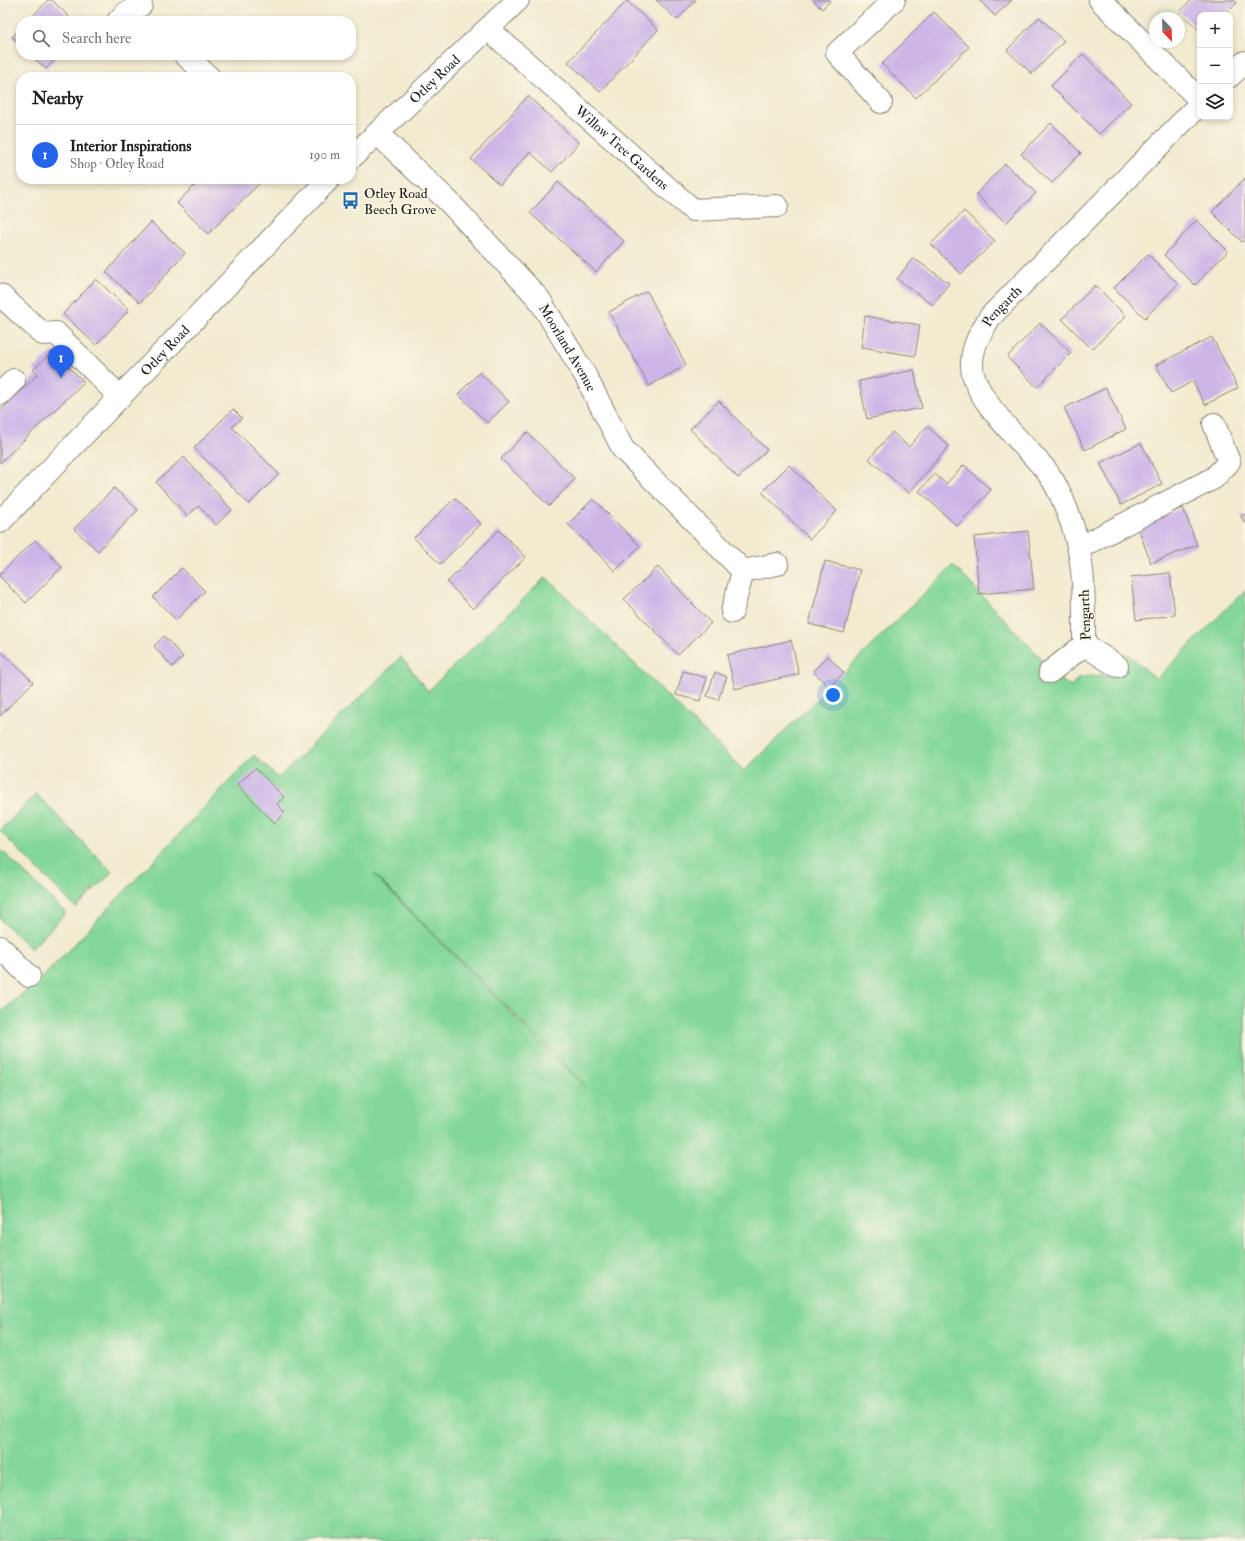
<!DOCTYPE html>
<meta charset="utf-8">
<style>
:root{--surface:#fff;--page:#f2f2f2;--text:#202124;--muted:#757577;--line:#e0e0e0;--accent:#2563eb}
body{margin:0;font-family:"IM FELL Double Pica",serif;background:var(--page);color:var(--text)}
.controls{position:absolute;right:12px;top:12px;display:grid;overflow:hidden;border-radius:8px;box-shadow:0 2px 6px #0003}
.controls button{width:36px;height:36px;display:grid;place-items:center;padding:0;border:0;border-bottom:1px solid var(--line);background:var(--surface);color:var(--text);font:20px sans-serif}
.compass{position:absolute;left:1149px;top:12px;width:36px;height:36px;border-radius:50%;background:var(--surface);box-shadow:0 2px 6px #0003;rotate:157deg}
.you{position:absolute;left:833px;top:695px;width:14px;height:14px;margin:-10px;border:3px solid #fff;border-radius:50%;background:#1a73e8;box-shadow:0 0 0 6px #1a73e833}
.badge{display:grid;place-items:center;width:26px;height:26px;border-radius:50%;background:var(--accent);color:#fff;font-size:13px;font-weight:700}
.pin{position:absolute;translate:-50% -33px;filter:drop-shadow(0 1px 2px #0008)}
.pin::after{content:'';position:absolute;top:21px;width:14px;height:12px;background:inherit;clip-path:polygon(0 0,100% 0,50% 100%)}
.list{margin:0;padding:0;list-style:none}
h2{display:flex;justify-content:space-between;align-items:center;height:52px;margin:0;padding:0 16px;font-size:17px}
h2 small{font-size:13px;font-weight:400;color:var(--muted)}
.list li{display:grid;grid-template-columns:26px 1fr auto;gap:12px;align-items:center;box-sizing:border-box;height:60px;padding:0 16px;border-top:1px solid var(--line)}
.list b{display:block;font-size:15px;white-space:nowrap}
.list p{margin:0;font-size:13px;white-space:nowrap;color:var(--muted)}
.list em{font-size:13px;font-style:normal;color:var(--muted)}
.icon{flex:none;width:22px;height:22px;fill:none;stroke:currentColor;stroke-width:2;stroke-linecap:round;stroke-linejoin:round}
.map{position:relative;flex:none;width:1245px;height:1541px;overflow:hidden}
.search{position:absolute;background:var(--surface);box-shadow:0 2px 6px #0003;left:16px;top:16px;width:340px;height:44px;display:flex;align-items:center;gap:10px;box-sizing:border-box;padding:0 14px;border-radius:16px;color:var(--muted);font-size:15px}
.panel{position:absolute;background:var(--surface);box-shadow:0 2px 6px #0003;left:16px;top:72px;width:340px;height:112px;border-radius:16px}
.map>svg:first-child{display:block}
.green{fill:#83d79a;stroke:#507a5b;fill-rule:evenodd}
.building{fill:#ccb6e8}
.lines{fill:none;stroke-linecap:round;stroke-linejoin:round}
.minor-casing{stroke:#878476;stroke-width:24}
.minor{stroke:#fff;stroke-width:22}
.labels{text-anchor:middle;dominant-baseline:central;stroke-width:3;stroke-linejoin:round;paint-order:stroke}
.street-label{font-size:14px;fill:#1c1c1c;stroke:#fcf5e5}
.poi-label{font-size:14px;fill:#1c1c1c;stroke:#fcf5e5;text-anchor:start}
</style>
<div class="map">
<svg width="1245" height="1541" viewBox="0 0 1245 1541">
<rect width="100%" height="100%" fill="#fcf5e5"/>
<filter id="ink" filterUnits="userSpaceOnUse"><feTurbulence type="fractalNoise" baseFrequency=".025" numOctaves="2"/><feDisplacementMap in="SourceGraphic" scale="8" xChannelSelector="R" yChannelSelector="G"/><feConvolveMatrix kernelMatrix="1 2 1 2 8 2 1 2 1" color-interpolation-filters="sRGB"/></filter>
<filter id="wash" filterUnits="userSpaceOnUse"><feTurbulence type="fractalNoise" baseFrequency=".012" numOctaves="4" result="noise"/><feDisplacementMap in="SourceGraphic" scale="16" xChannelSelector="R" yChannelSelector="G"/><feGaussianBlur stdDeviation="0.9" result="paint"/><feColorMatrix in="noise" values="0 0 0 0 0 0 0 0 0 0 0 0 0 0 0 0 0 1.4 0 .05"/><feComposite in="paint" operator="in"/></filter>
<g filter="url(#wash)">
<rect width="100%" height="100%" fill="#f2ebd0"/>
<g class="green">
<path d="M953 565 1039 656 1050 672 1071 687 1078 678 1100 675 1112 678 1117 666 1128 654 1156 679 1245 590V1541H0V1013L46 974 254 755 278 778 401 657 428 691 546 577 744 771ZM374 875H375L586 1086 553 1055Z"/>
<polygon points="36,794 112,872 76,908 0,831"/>
<polygon points="0,849 66,913 31,949 0,919"/>
</g>
<g id="blocks">
<g class="building">
<polygon points="48,0 52,0 73,21 28,21"/>
<polygon points="656,0 696,0 677,20"/>
<polygon points="813,0 831,0 822,9"/>
<polygon points="979,0 1012,0 995,16"/>
<polygon points="1191,0 1234,0 1237,3 1225,15 1200,15 1200,31 1180,12"/>
<polygon points="627,1 658,30 600,92 568,62"/>
<polygon points="934,12 969,47 916,98 882,64"/>
<polygon points="1039,17 1064,41 1032,74 1007,50"/>
<polygon points="21,28 21,45 12,37"/>
<polygon points="1083,54 1131,103 1099,134 1051,86"/>
<polygon points="31,55 59,55 46,69"/>
<polygon points="528,96 579,143 552,172 530,152 500,185 471,159"/>
<polygon points="1051,123 1081,153 1052,183 1021,154"/>
<polygon points="1005,164 1036,193 1006,223 976,194"/>
<polygon points="1245,178 1245,240 1242,242 1212,212"/>
<polygon points="201,179 264,179 208,234 177,203"/>
<polygon points="558,182 624,241 596,272 530,213"/>
<polygon points="964,211 995,241 961,274 931,244"/>
<polygon points="1197,220 1228,251 1195,285 1164,255"/>
<polygon points="151,222 185,253 140,303 106,272"/>
<polygon points="1148,254 1178,284 1145,318 1114,288"/>
<polygon points="913,258 949,283 933,305 897,279"/>
<polygon points="96,279 129,310 96,345 63,314"/>
<polygon points="1095,285 1126,316 1092,349 1062,319"/>
<polygon points="647,291 686,365 649,386 609,312"/>
<polygon points="865,316 920,325 915,356 861,347"/>
<polygon points="1040,323 1071,353 1037,387 1007,357"/>
<polygon points="1212,337 1238,388 1205,405 1193,381 1171,393 1156,365"/>
<polygon points="53,351 84,382 0,463 0,411 38,374 33,370"/>
<polygon points="914,370 922,408 867,419 859,381"/>
<polygon points="480,372 509,402 487,423 458,394"/>
<polygon points="1106,388 1126,429 1085,450 1064,408"/>
<polygon points="719,401 767,450 738,478 690,429"/>
<polygon points="233,409 242,418 232,427 279,474 249,504 194,448"/>
<polygon points="927,426 949,446 909,493 869,459 892,432 909,447"/>
<polygon points="527,432 575,479 549,506 501,459"/>
<polygon points="1141,443 1162,484 1121,505 1100,463"/>
<polygon points="184,457 232,510 216,525 199,506 187,516 156,482"/>
<polygon points="789,465 837,511 810,539 762,492"/>
<polygon points="964,465 991,490 957,526 919,491 935,474 946,484"/>
<polygon points="114,488 138,510 98,551 74,529"/>
<polygon points="455,498 481,524 440,564 414,538"/>
<polygon points="593,499 640,546 615,571 568,524"/>
<polygon points="1183,508 1197,545 1151,563 1137,525"/>
<polygon points="1245,514 1245,524 1241,516"/>
<polygon points="499,530 526,557 473,609 447,582"/>
<polygon points="1028,531 1034,589 979,594 974,537"/>
<polygon points="35,540 62,567 26,603 0,577 0,574"/>
<polygon points="825,561 860,570 844,633 809,624"/>
<polygon points="658,567 711,623 678,655 624,599"/>
<polygon points="182,568 205,591 176,620 153,597"/>
<polygon points="1170,573 1175,615 1136,620 1131,577"/>
<polygon points="164,636 183,657 172,667 154,646"/>
<polygon points="791,640 799,674 735,689 727,655"/>
<polygon points="2,652 33,682 0,716 0,654"/>
<polygon points="828,656 844,673 829,687 813,671"/>
<polygon points="683,671 707,678 700,701 676,695"/>
<polygon points="715,672 727,677 718,700 707,696"/>
<polygon points="255,768 284,797 277,804 285,813 275,823 237,785"/>
</g>
</g>
</g>
<g filter="url(#ink)">
<use href="#blocks" fill-opacity="0" stroke="#878476" stroke-width="1"/>
<g class="lines">
<defs>
<g id="minor">
<polyline points="1100,0 1200,100"/>
<polyline points="118,21 126,13 141,5"/>
<path id="s1" d="M488 29 693 210 777 206"/>
<polyline points="185,55 209,77"/>
<polyline points="1230,76 1245,62"/>
<polyline points="881,102 837,53 894,0"/>
<path id="s2" d="M378 134 449 202 539 299 585 375 623 449 743 571 777 564"/>
<path id="s3" d="M351 158 518 0"/>
<polyline points="0,295 43,334 56,333 119,396"/>
<polyline points="0,394 14,380"/>
<path id="s4" d="M0 522 329 179"/>
<polyline points="1080,547 1214,478 1229,462 1214,424"/>
<polyline points="732,612 743,571"/>
<path id="s5" d="M1117 666 1084 645C1084 595 1086 555 1066 508 1062 497 1055 483 1048 473 1027 446 974 401 972 367 971 347 981 332 990 317L1200 104"/>
<polyline points="1050,672 1084,645"/>
<polyline points="0,947 29,976"/>
</g>
</defs>
<use href="#minor" class="minor-casing"/>
<use href="#minor" class="minor"/>
</g>
</g>
<defs>
<symbol id="bus-bare" viewBox="-9 -9 18 18"><path d="M-5-6H5V4H4V6H2V4H-2V6H-4V4H-5ZM-3.5-4V0h7V-4ZM-3.5 1.2v1.5H-2V1.2ZM2 1.2v1.5H3.5V1.2Z" fill="#1f6fb2" stroke="#fcf5e5" stroke-width="2.5" paint-order="stroke"/></symbol>
</defs>
<g fill-rule="evenodd">
<use href="#bus-bare" x="338" y="188" width="25" height="25"/>
</g>
<g class="labels">
<g class="street-label">
<text stroke="none"><textPath href="#s3" startOffset="115">Otley Road</textPath></text>
<text stroke="none"><textPath href="#s1" startOffset="179">Willow Tree Gardens</textPath></text>
<text stroke="none"><textPath href="#s5" startOffset="420">Pengarth</textPath></text>
<text stroke="none"><textPath href="#s2" startOffset="287">Moorland Avenue</textPath></text>
<text stroke="none"><textPath href="#s4" startOffset="238">Otley Road</textPath></text>
<text transform="translate(1085 615) rotate(-92)">Pengarth</text>
</g>
<g class="poi-label">
<text x="364" y="193">Otley Road<tspan x="364" dy="16">Beech Grove</tspan></text>
</g>
</g>
</svg>
<div class="controls">
<button>+</button>
<button>−</button>
<button><svg class="icon" aria-label="layers" viewBox="0 0 24 24"><path d="M12 4l9 5-9 5-9-5zM3 14l9 5 9-5"/></svg></button>
</div>
<svg class="compass" viewBox="-18 -18 36 36"><path d="M0-13l5 13h-10z" fill="#e53935"/><path d="M0 13l5-13h-10z" fill="#757577"/></svg>
<div class="you"></div>
<div class="pin badge" style="left:61px;top:378px">1</div>
<div class="search"><svg class="icon" aria-label="search" viewBox="0 0 24 24"><circle cx="10" cy="10" r="6"/><path d="M15 15l6 6"/></svg>Search here</div>
<section class="panel">
<h2>Nearby<small></small></h2>
<ul class="list">
<li><span class="badge">1</span><div><b>Interior Inspirations</b><p>Shop · Otley Road</p></div><em>190 m</em></li>
</ul>
</section>
</div>
